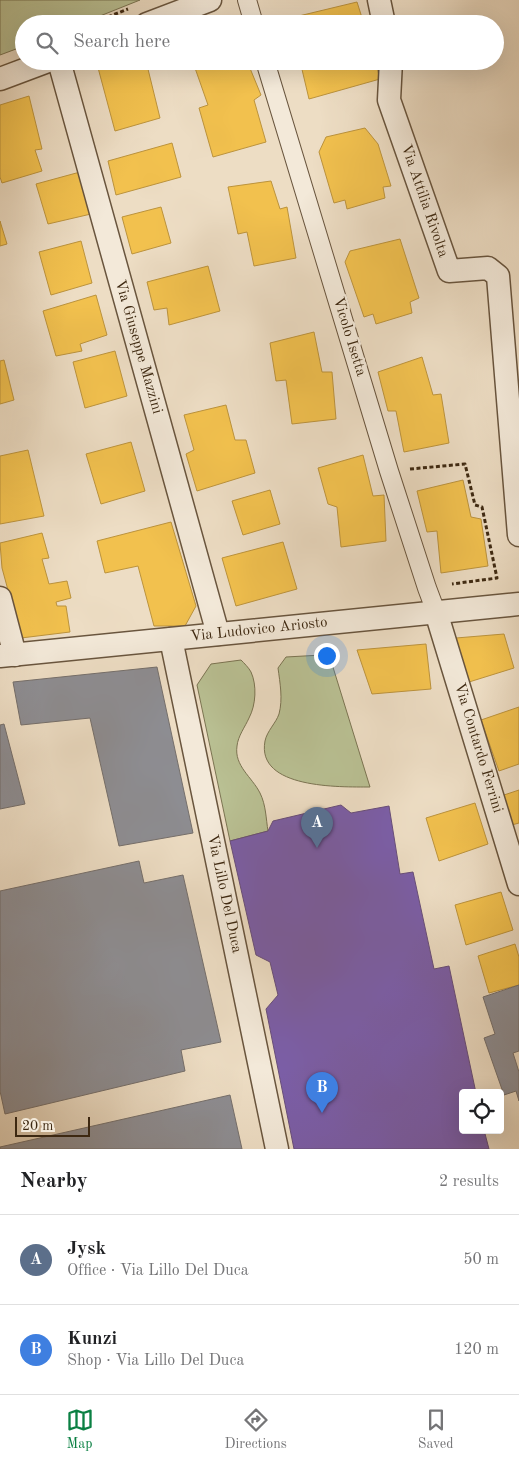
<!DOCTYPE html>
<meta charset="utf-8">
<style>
:root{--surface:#fff;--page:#f2f2f2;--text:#202124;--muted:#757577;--line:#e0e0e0;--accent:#0b8043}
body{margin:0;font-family:"Old Standard TT",serif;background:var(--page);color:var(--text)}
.controls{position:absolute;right:15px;bottom:15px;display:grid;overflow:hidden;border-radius:5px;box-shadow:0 5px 20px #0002}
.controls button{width:45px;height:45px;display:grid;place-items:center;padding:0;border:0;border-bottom:1px solid var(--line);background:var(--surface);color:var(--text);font:25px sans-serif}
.scale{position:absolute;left:15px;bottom:12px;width:75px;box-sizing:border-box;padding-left:5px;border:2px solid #3d2811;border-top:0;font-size:14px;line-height:18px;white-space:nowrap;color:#3d2811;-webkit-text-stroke:4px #f3e9d9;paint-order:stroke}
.you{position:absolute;left:326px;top:655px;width:18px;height:18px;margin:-12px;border:4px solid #fff;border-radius:50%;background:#1a73e8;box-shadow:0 0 0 8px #1a73e833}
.badge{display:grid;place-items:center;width:32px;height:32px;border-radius:50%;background:var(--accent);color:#fff;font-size:16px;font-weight:700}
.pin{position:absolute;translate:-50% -41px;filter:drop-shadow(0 1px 2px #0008)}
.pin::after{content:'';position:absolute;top:26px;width:18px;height:15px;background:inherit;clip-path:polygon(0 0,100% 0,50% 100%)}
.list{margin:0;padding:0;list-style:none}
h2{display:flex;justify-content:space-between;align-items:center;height:65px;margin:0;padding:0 20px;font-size:21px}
h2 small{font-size:16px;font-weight:400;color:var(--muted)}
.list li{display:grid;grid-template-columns:32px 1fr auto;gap:15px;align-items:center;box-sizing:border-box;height:90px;padding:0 20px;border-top:1px solid var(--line)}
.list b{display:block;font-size:19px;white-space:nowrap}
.list p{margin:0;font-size:16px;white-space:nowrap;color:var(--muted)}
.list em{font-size:16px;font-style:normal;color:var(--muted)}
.icon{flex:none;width:28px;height:28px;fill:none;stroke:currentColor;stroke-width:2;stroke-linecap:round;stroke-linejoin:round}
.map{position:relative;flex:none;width:519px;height:1149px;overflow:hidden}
.search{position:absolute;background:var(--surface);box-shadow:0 5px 20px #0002;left:15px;right:15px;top:15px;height:55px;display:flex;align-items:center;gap:12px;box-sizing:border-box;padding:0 18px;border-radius:28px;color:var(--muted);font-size:19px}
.sheet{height:245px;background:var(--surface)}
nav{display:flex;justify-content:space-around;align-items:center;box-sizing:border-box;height:70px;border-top:1px solid var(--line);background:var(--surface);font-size:14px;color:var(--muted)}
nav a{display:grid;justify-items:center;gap:2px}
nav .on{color:var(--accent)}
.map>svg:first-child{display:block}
.green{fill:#b9c093;stroke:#7b7452}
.homes{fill:#f2c14e;stroke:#bc933c}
.offices{fill:#7b5ea7;stroke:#684e7a}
.industry{fill:#8d8d92;stroke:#756f6b}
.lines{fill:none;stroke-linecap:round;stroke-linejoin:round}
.pedestrian-casing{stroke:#69553e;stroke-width:20}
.minor-casing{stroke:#69553e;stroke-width:25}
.path{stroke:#3d2811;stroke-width:3;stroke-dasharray:4 2.5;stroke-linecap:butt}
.pedestrian{stroke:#f3e9d9;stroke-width:18}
.minor{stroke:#f3e9d9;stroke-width:22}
.labels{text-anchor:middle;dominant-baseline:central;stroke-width:5;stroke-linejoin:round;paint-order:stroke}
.street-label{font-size:15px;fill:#3d2811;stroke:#f3e9d9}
</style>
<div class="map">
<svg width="519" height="1149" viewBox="0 0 519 1149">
<rect width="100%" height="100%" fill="#edddc4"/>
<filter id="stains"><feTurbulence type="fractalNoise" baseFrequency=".004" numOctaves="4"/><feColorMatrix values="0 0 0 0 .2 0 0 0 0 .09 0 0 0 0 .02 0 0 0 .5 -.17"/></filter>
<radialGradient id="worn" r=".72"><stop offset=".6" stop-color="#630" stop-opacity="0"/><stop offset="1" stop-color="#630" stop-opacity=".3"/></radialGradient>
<g class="green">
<polygon points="0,0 140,0 80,24 24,24 24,46 0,55"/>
<path d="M322 655 332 664 370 787C340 787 256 789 265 741 267 731 276 723 279 714 283 699 280 683 278 668L286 657Z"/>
<path d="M241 660C244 663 249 668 251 672 257 685 256 705 249 718 245 727 238 736 237 746 234 766 252 777 260 793 266 805 266 819 268 831L230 841 197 685 211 664Z"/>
</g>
<g class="homes">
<polygon points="357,2 364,24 278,24 278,21"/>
<polygon points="108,61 146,61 160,118 115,131 97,64"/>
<polygon points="214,61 247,61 261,95 254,100 266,142 213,157 199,108 208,105 195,68"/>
<polygon points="300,61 375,61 380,79 309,99"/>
<polygon points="29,96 42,149 35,150 42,171 2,183 0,177 0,105"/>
<polygon points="365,128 378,144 391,186 383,187 385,198 347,209 345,200 334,203 319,152 326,137"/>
<polygon points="172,143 181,177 116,195 108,161"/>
<polygon points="80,172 91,214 48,224 36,184"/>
<polygon points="271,181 280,209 287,207 296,258 254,266 247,232 238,234 228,187"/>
<polygon points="161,207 171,243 132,254 122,217"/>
<polygon points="0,221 7,244 0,246"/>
<polygon points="400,239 419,298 410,302 412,313 376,324 373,314 364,317 345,262 350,251"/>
<polygon points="81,241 92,283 51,295 39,252"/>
<polygon points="208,266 220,311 169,325 167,308 154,310 147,282"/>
<polygon points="96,295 107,335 80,344 82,351 56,356 43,311"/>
<polygon points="314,332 322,372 332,372 336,419 292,424 286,380 276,381 270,343"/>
<polygon points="115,351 127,396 85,408 73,362"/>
<polygon points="422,357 433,395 441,394 449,443 404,452 396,411 388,411 378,372"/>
<polygon points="4,360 14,400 0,404 0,361"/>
<polygon points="226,405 235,440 246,440 255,473 197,491 186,454 194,450 184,415"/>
<polygon points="131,442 145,491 101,504 86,454"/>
<polygon points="28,450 44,516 0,524 0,456"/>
<polygon points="363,455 373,496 384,495 386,541 341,547 337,507 328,504 318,468"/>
<polygon points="463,480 471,517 481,519 488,566 441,573 437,531 427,532 417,491"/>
<polygon points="270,490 280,524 243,535 232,501"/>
<polygon points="171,522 196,606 185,626 154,626 138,566 105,573 97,541"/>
<polygon points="42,533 49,558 42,559 49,584 67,581 71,598 56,602 57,606 66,606 70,632 21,638 2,568 0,543"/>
<polygon points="283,542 297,589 236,606 222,558"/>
<polygon points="504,634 514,668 469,682 456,638"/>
<polygon points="426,644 431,689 372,694 357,650"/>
<polygon points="519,707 519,764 499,771 481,720"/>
<polygon points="519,790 519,823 508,826 498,797"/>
<polygon points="475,803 488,844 439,861 426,818"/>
<polygon points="501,892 513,930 466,945 455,905"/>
<polygon points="515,944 519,957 519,985 489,993 478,956"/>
</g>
<polygon class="offices" points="341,805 351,813 389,806 400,874 413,872 434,969 449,966 476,1093 463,1093 463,1130 484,1130 489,1149 294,1149 266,1009 278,995 270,962 256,955 230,841 268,831 273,821"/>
<g class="industry">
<polygon points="157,667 193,833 119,846 90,718 21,725 13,682"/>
<polygon points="4,724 25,804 0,809 0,725"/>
<polygon points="139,861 144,883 183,875 221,1042 181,1050 185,1071 5,1114 0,1091 0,891"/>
<polygon points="519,985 519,1051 513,1053 519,1072 519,1101 516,1091 504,1095 484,1038 495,1034 483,997"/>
<polygon points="230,1095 242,1149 0,1149 0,1147"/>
</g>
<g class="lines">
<defs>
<g id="pedestrian">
<polyline points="247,0 254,24"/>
<polyline points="265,61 389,471 427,588 436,612"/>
</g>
<g id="minor">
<polyline points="379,0 384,24"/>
<polyline points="147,24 210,0"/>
<polyline points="59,61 218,634"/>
<polyline points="391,61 389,100 449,271 488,268 498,276 519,535"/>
<polyline points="0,79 48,61"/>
<polyline points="0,598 15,655"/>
<polyline points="436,612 519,884"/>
<polyline points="171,639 277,1149"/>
<polyline points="0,656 519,604"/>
</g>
</defs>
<use href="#pedestrian" class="pedestrian-casing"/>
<use href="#minor" class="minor-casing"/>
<g class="path">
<polyline points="90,24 128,9"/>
<polyline points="410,469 465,464 475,505 482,507 497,578 452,584"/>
</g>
<use href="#pedestrian" class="pedestrian"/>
<use href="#minor" class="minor"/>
</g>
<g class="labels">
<g class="street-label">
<text transform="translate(424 201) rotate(71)">Via Attilia Rivolta</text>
<text transform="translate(349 337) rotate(73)">Vicolo Isetta</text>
<text transform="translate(138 347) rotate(74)">Via Giuseppe Mazzini</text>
<text transform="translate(259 630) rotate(-6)">Via Ludovico Ariosto</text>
<text transform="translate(478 748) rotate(73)">Via Contardo Ferrini</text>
<text transform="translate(224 894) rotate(78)">Via Lillo Del Duca</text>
</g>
</g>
<rect width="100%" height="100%" filter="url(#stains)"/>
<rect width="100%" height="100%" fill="url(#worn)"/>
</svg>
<div class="controls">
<button><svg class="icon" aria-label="locate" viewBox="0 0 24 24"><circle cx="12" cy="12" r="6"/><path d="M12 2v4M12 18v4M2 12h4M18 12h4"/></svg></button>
</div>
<div class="scale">20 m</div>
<div class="you"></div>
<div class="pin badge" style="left:317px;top:848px;background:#5c6f8a">A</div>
<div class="pin badge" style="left:322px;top:1113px;background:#3f7fe0">B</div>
<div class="search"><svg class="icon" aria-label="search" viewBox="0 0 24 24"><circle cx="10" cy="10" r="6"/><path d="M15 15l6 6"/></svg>Search here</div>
</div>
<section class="sheet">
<h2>Nearby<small>2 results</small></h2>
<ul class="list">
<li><span class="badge" style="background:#5c6f8a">A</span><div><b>Jysk</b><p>Office · Via Lillo Del Duca</p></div><em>50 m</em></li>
<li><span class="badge" style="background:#3f7fe0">B</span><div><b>Kunzi</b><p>Shop · Via Lillo Del Duca</p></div><em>120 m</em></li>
</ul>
</section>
<nav>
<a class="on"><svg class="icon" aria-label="map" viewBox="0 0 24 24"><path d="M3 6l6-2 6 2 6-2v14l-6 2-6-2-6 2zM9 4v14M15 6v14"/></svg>Map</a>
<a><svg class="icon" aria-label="directions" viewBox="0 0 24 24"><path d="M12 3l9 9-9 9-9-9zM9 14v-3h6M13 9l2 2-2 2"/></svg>Directions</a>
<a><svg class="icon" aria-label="saved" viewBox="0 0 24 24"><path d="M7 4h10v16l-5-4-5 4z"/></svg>Saved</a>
</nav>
